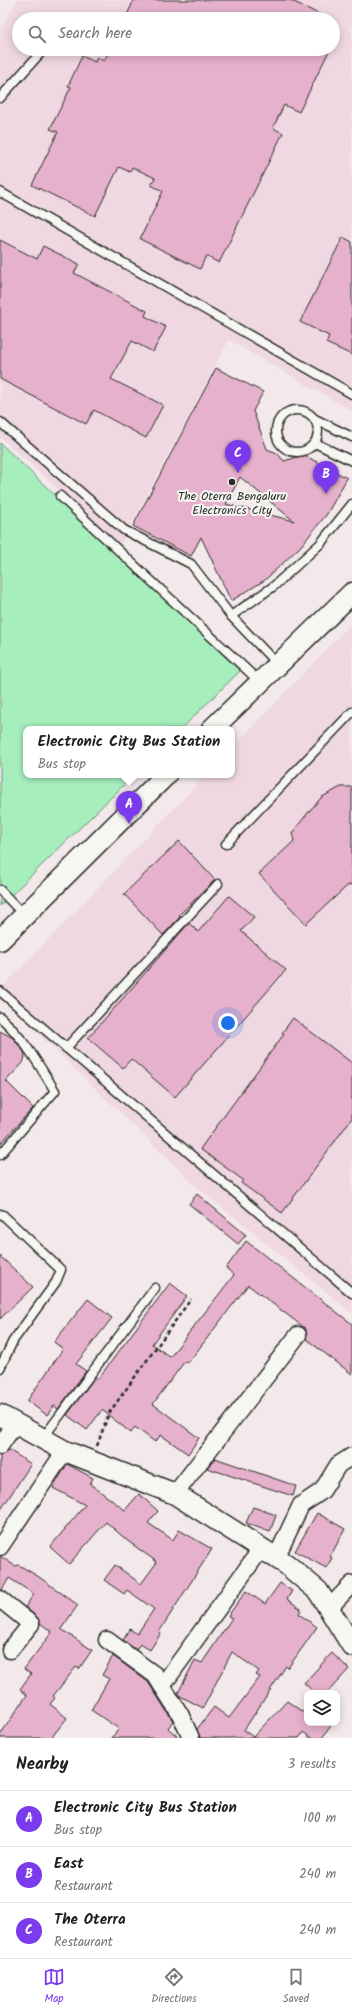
<!DOCTYPE html>
<style>
:root{--surface:#fff;--page:#f2f2f2;--text:#202124;--muted:#757577;--line:#e0e0e0;--accent:#7c3aed}
body{margin:0;font-family:Kalam,sans-serif;background:var(--page);color:var(--text)}
.controls{position:absolute;right:12px;bottom:12px;display:grid;overflow:hidden;border-radius:8px;box-shadow:0 2px 10px #0003}
.controls button{width:36px;height:36px;display:grid;place-items:center;padding:0;border:0;border-bottom:1px solid var(--line);background:var(--surface);color:var(--text);font:20px sans-serif}
.you{position:absolute;left:228px;top:1023px;width:14px;height:14px;margin:-10px;border:3px solid #fff;border-radius:50%;background:#1a73e8;box-shadow:0 0 0 6px #1a73e833}
.badge{display:grid;place-items:center;width:26px;height:26px;border-radius:50%;background:var(--accent);color:#fff;font-size:13px;font-weight:700}
.pin{position:absolute;translate:-50% -33px;filter:drop-shadow(0 1px 2px #0008)}
.pin::after{content:'';position:absolute;top:21px;width:14px;height:12px;background:inherit;clip-path:polygon(0 0,100% 0,50% 100%)}
.popup{position:absolute;left:23px;top:726px;width:212px;height:52px;box-sizing:border-box;display:grid;place-content:center;border-radius:8px;background:var(--surface);filter:drop-shadow(0 1px 3px #0005);font-size:13px;white-space:nowrap;color:var(--muted)}
.popup b{font-size:15px;color:var(--text)}
.popup::after{content:'';position:absolute;left:50%;top:100%;margin-left:-8px;border:8px solid transparent;border-top-color:var(--surface)}
.list{margin:0;padding:0;list-style:none}
h2{display:flex;justify-content:space-between;align-items:center;height:52px;margin:0;padding:0 16px;font-size:17px}
h2 small{font-size:13px;font-weight:400;color:var(--muted)}
.list li{display:grid;grid-template-columns:26px 1fr auto;gap:12px;align-items:center;box-sizing:border-box;height:56px;padding:0 16px;border-top:1px solid var(--line)}
.list b{display:block;font-size:15px;white-space:nowrap}
.list p{margin:0;font-size:13px;white-space:nowrap;color:var(--muted)}
.list em{font-size:13px;font-style:normal;color:var(--muted)}
.icon{flex:none;width:22px;height:22px;fill:none;stroke:currentColor;stroke-width:2;stroke-linecap:round;stroke-linejoin:round}
.map{position:relative;flex:none;width:352px;height:1738px;overflow:hidden}
.search{position:absolute;background:var(--surface);box-shadow:0 2px 10px #0003;left:12px;right:12px;top:12px;height:44px;display:flex;align-items:center;gap:10px;box-sizing:border-box;padding:0 14px;border-radius:22px;color:var(--muted);font-size:15px}
.sheet{height:220px;background:var(--surface)}
nav{display:flex;justify-content:space-around;align-items:center;box-sizing:border-box;height:56px;border-top:1px solid var(--line);background:var(--surface);font-size:11px;color:var(--muted)}
nav a{display:grid;justify-items:center;gap:2px}
nav .on{color:var(--accent)}
.map>svg:first-child{display:block}
.built{fill:#efd8e1;fill-rule:evenodd}
.green{fill:#a6efbd;stroke:#688d74}
.building{fill:#e6b1cc;stroke:#2b2b2b;fill-rule:evenodd}
.lines{fill:none;stroke-linecap:round;stroke-linejoin:round}
.service-casing{stroke:#2b2b2b;stroke-width:11}
.minor-casing{stroke:#2b2b2b;stroke-width:19}
.tertiary-casing{stroke:#2b2b2b;stroke-width:23}
.path{stroke:#2b2b2b;stroke-width:2.5;stroke-dasharray:4 3;stroke-linecap:butt}
.service{stroke:#f6f6f2;stroke-width:8}
.minor{stroke:#f6f6f2;stroke-width:16}
.tertiary{stroke:#f6f6f2;stroke-width:20}
.poi-dot{fill:#2b2b2b;stroke:#f6f6f2;stroke-width:1.5}
.labels{text-anchor:middle;dominant-baseline:central;stroke-width:4;stroke-linejoin:round;paint-order:stroke}
.poi-label{font-size:12px;fill:#2b2b2b;stroke:#f6f6f2}
</style>
<div class="map">
<svg width="352" height="1738" viewBox="0 0 352 1738">
<rect width="100%" height="100%" fill="#f3e8ea"/>
<filter id="ink" filterUnits="userSpaceOnUse"><feTurbulence type="fractalNoise" baseFrequency=".025" numOctaves="2"/><feDisplacementMap in="SourceGraphic" scale="8" xChannelSelector="R" yChannelSelector="G"/><feConvolveMatrix kernelMatrix="1 2 1 2 8 2 1 2 1" color-interpolation-filters="sRGB"/></filter>
<g filter="url(#ink)">
<g class="built">
<path d="M17 0H352V411L229 340 120 545 0 437V29ZM19 19H333V49H19Z"/>
<polygon points="352,623 352,1313 196,1186 0,996 0,990 206,775 232,775 232,748"/>
</g>
<polygon class="green" points="0,443 240,671 181,729 26,729 26,775 134,775 0,906"/>
<g class="building">
<polygon points="134,0 290,0 329,19 125,19"/>
<polygon points="110,49 330,49 299,112 284,105 273,128 283,133 219,263 206,256 200,269 140,239 163,191 151,185 155,178 132,167 130,172 119,167 95,216 32,185 58,132 50,129 71,87 68,86 82,56 95,62 97,57 104,61"/>
<polygon points="343,237 352,242 352,355 326,343 329,336 300,322"/>
<polygon points="0,240 37,259 43,246 79,264 74,273 147,311 145,316 166,327 153,352 132,341 111,379 163,405 146,438 94,410 86,424 0,379"/>
<path d="M216 368 263 392 253 411 267 449 277 453 284 461 298 457 300 453 347 478 327 514 300 547 265 580 231 601 201 537 191 556 133 526ZM240 477 294 521 226 504Z"/>
<polygon points="341,787 352,787 352,884 347,886 306,924 259,874 294,841 292,833 311,809 322,797"/>
<polygon points="179,841 215,880 179,915 181,916 163,935 124,894"/>
<polygon points="229,896 254,917 241,931 286,970 175,1097 131,1059 123,1068 88,1038 189,923 198,932"/>
<polygon points="293,1018 352,1063 352,1118 282,1213 241,1183 243,1180 200,1149 284,1034 282,1033"/>
<polygon points="0,1031 13,1038 24,1052 25,1057 23,1063 6,1081 33,1108 0,1144"/>
<polygon points="197,1194 246,1235 238,1244 189,1204"/>
<polygon points="246,1241 352,1324 352,1374 306,1339 306,1329 248,1285 188,1363 185,1361 153,1404 199,1438 188,1454 161,1435 155,1442 135,1427 131,1433 102,1410 87,1430 67,1415 95,1377 98,1379 170,1283 187,1296 152,1344 170,1357 234,1275 226,1268"/>
<polygon points="0,1256 33,1287 0,1319"/>
<polygon points="88,1299 112,1318 76,1364 86,1371 58,1409 54,1406 47,1415 27,1401 63,1349 54,1342"/>
<polygon points="9,1450 31,1464 0,1511 0,1455"/>
<polygon points="215,1458 296,1486 293,1496 207,1468"/>
<polygon points="67,1464 93,1478 90,1484 125,1510 139,1494 158,1511 148,1523 173,1540 179,1530 212,1549 159,1632 161,1633 150,1650 140,1644 136,1650 123,1640 130,1629 137,1634 154,1609 127,1590 124,1594 104,1580 115,1565 141,1584 157,1562 129,1542 106,1522 69,1564 50,1547 85,1505 53,1488"/>
<polygon points="253,1507 276,1515 270,1532 246,1523"/>
<polygon points="317,1513 345,1529 330,1557 332,1558 326,1568 295,1551"/>
<polygon points="0,1556 15,1566 19,1565 39,1577 78,1605 61,1629 92,1650 79,1669 76,1667 53,1696 55,1698 50,1704 67,1718 51,1738 0,1738 0,1735 27,1695 20,1689 31,1674 24,1669 52,1632 40,1623 37,1617 25,1607 34,1594 9,1578 2,1590 0,1590"/>
<polygon points="280,1583 292,1591 287,1599 301,1609 299,1614 317,1627 288,1668 286,1666 244,1730 253,1737 287,1701 307,1715 307,1723 333,1723 322,1738 311,1738 303,1732 299,1738 200,1738 197,1729 214,1707 229,1718 260,1677 256,1675 259,1671 232,1652 203,1708 180,1696 178,1693 195,1660 202,1663 232,1618 228,1616 246,1591 265,1604"/>
<polygon points="332,1653 349,1669 327,1693 315,1693 304,1683"/>
<polygon points="113,1656 148,1682 173,1721 168,1728 179,1738 111,1738 119,1729 91,1710 109,1679 102,1675"/>
</g>
<g class="lines">
<defs>
<g id="service">
<polyline points="0,98 44,49"/>
<polyline points="0,192 352,394"/>
<circle cx="297" cy="431" r="21"/>
<polyline points="315,419 352,437"/>
<polyline points="0,422 124,530 191,564 231,616 278,665"/>
<polyline points="315,443 352,461"/>
<polyline points="60,496 260,682"/>
<polyline points="231,616 274,586 320,544 352,504"/>
<polyline points="226,844 352,712"/>
<polyline points="0,890 24,915"/>
<polyline points="0,991 352,1293"/>
<path d="M0 1017C24 1038 39 1065 55 1091L0 1155"/>
<polyline points="66,1048 218,884"/>
<polyline points="0,1214 3,1215 61,1270 56,1282 13,1341 0,1368"/>
<polyline points="43,1438 155,1288"/>
</g>
<g id="minor">
<polyline points="0,1446 15,1424"/>
<polyline points="175,1494 298,1335"/>
<polyline points="0,1547 65,1451"/>
<polyline points="276,1558 301,1505 322,1491 338,1465 352,1456"/>
<polyline points="0,1599 31,1624 10,1650"/>
<polyline points="329,1608 352,1584"/>
<polyline points="107,1640 155,1675 180,1714 191,1738"/>
<polyline points="162,1686 261,1549"/>
</g>
<g id="tertiary">
<polyline points="212,729 352,593"/>
<polyline points="0,940 166,775"/>
<polyline points="0,1415 65,1451 175,1494 286,1564 318,1591 352,1646"/>
</g>
</defs>
<use href="#service" class="service-casing"/>
<use href="#minor" class="minor-casing"/>
<use href="#tertiary" class="tertiary-casing"/>
<polyline class="path" points="97,1446 109,1413 191,1299"/>
<use href="#service" class="service"/>
<use href="#minor" class="minor"/>
<use href="#tertiary" class="tertiary"/>
</g>
</g>
<circle class="poi-dot" cx="232" cy="482" r="4"/>
<g class="labels">
<g class="poi-label">
<text x="232" y="496">The Oterra Bengaluru<tspan x="232" dy="14">Electronics City</tspan></text>
</g>
</g>
</svg>
<div class="controls">
<button><svg class="icon" aria-label="layers" viewBox="0 0 24 24"><path d="M12 4l9 5-9 5-9-5zM3 14l9 5 9-5"/></svg></button>
</div>
<div class="you"></div>
<div class="pin badge" style="left:129px;top:824px">A</div>
<div class="popup"><b>Electronic City Bus Station</b>Bus stop</div>
<div class="pin badge" style="left:326px;top:494px">B</div>
<div class="pin badge" style="left:238px;top:473px">C</div>
<div class="search"><svg class="icon" aria-label="search" viewBox="0 0 24 24"><circle cx="10" cy="10" r="6"/><path d="M15 15l6 6"/></svg>Search here</div>
</div>
<section class="sheet">
<h2>Nearby<small>3 results</small></h2>
<ul class="list">
<li><span class="badge">A</span><div><b>Electronic City Bus Station</b><p>Bus stop</p></div><em>100 m</em></li>
<li><span class="badge">B</span><div><b>East</b><p>Restaurant</p></div><em>240 m</em></li>
<li><span class="badge">C</span><div><b>The Oterra</b><p>Restaurant</p></div><em>240 m</em></li>
</ul>
</section>
<nav>
<a class="on"><svg class="icon" aria-label="map" viewBox="0 0 24 24"><path d="M3 6l6-2 6 2 6-2v14l-6 2-6-2-6 2zM9 4v14M15 6v14"/></svg>Map</a>
<a><svg class="icon" aria-label="directions" viewBox="0 0 24 24"><path d="M12 3l9 9-9 9-9-9zM9 14v-3h6M13 9l2 2-2 2"/></svg>Directions</a>
<a><svg class="icon" aria-label="saved" viewBox="0 0 24 24"><path d="M7 4h10v16l-5-4-5 4z"/></svg>Saved</a>
</nav>
